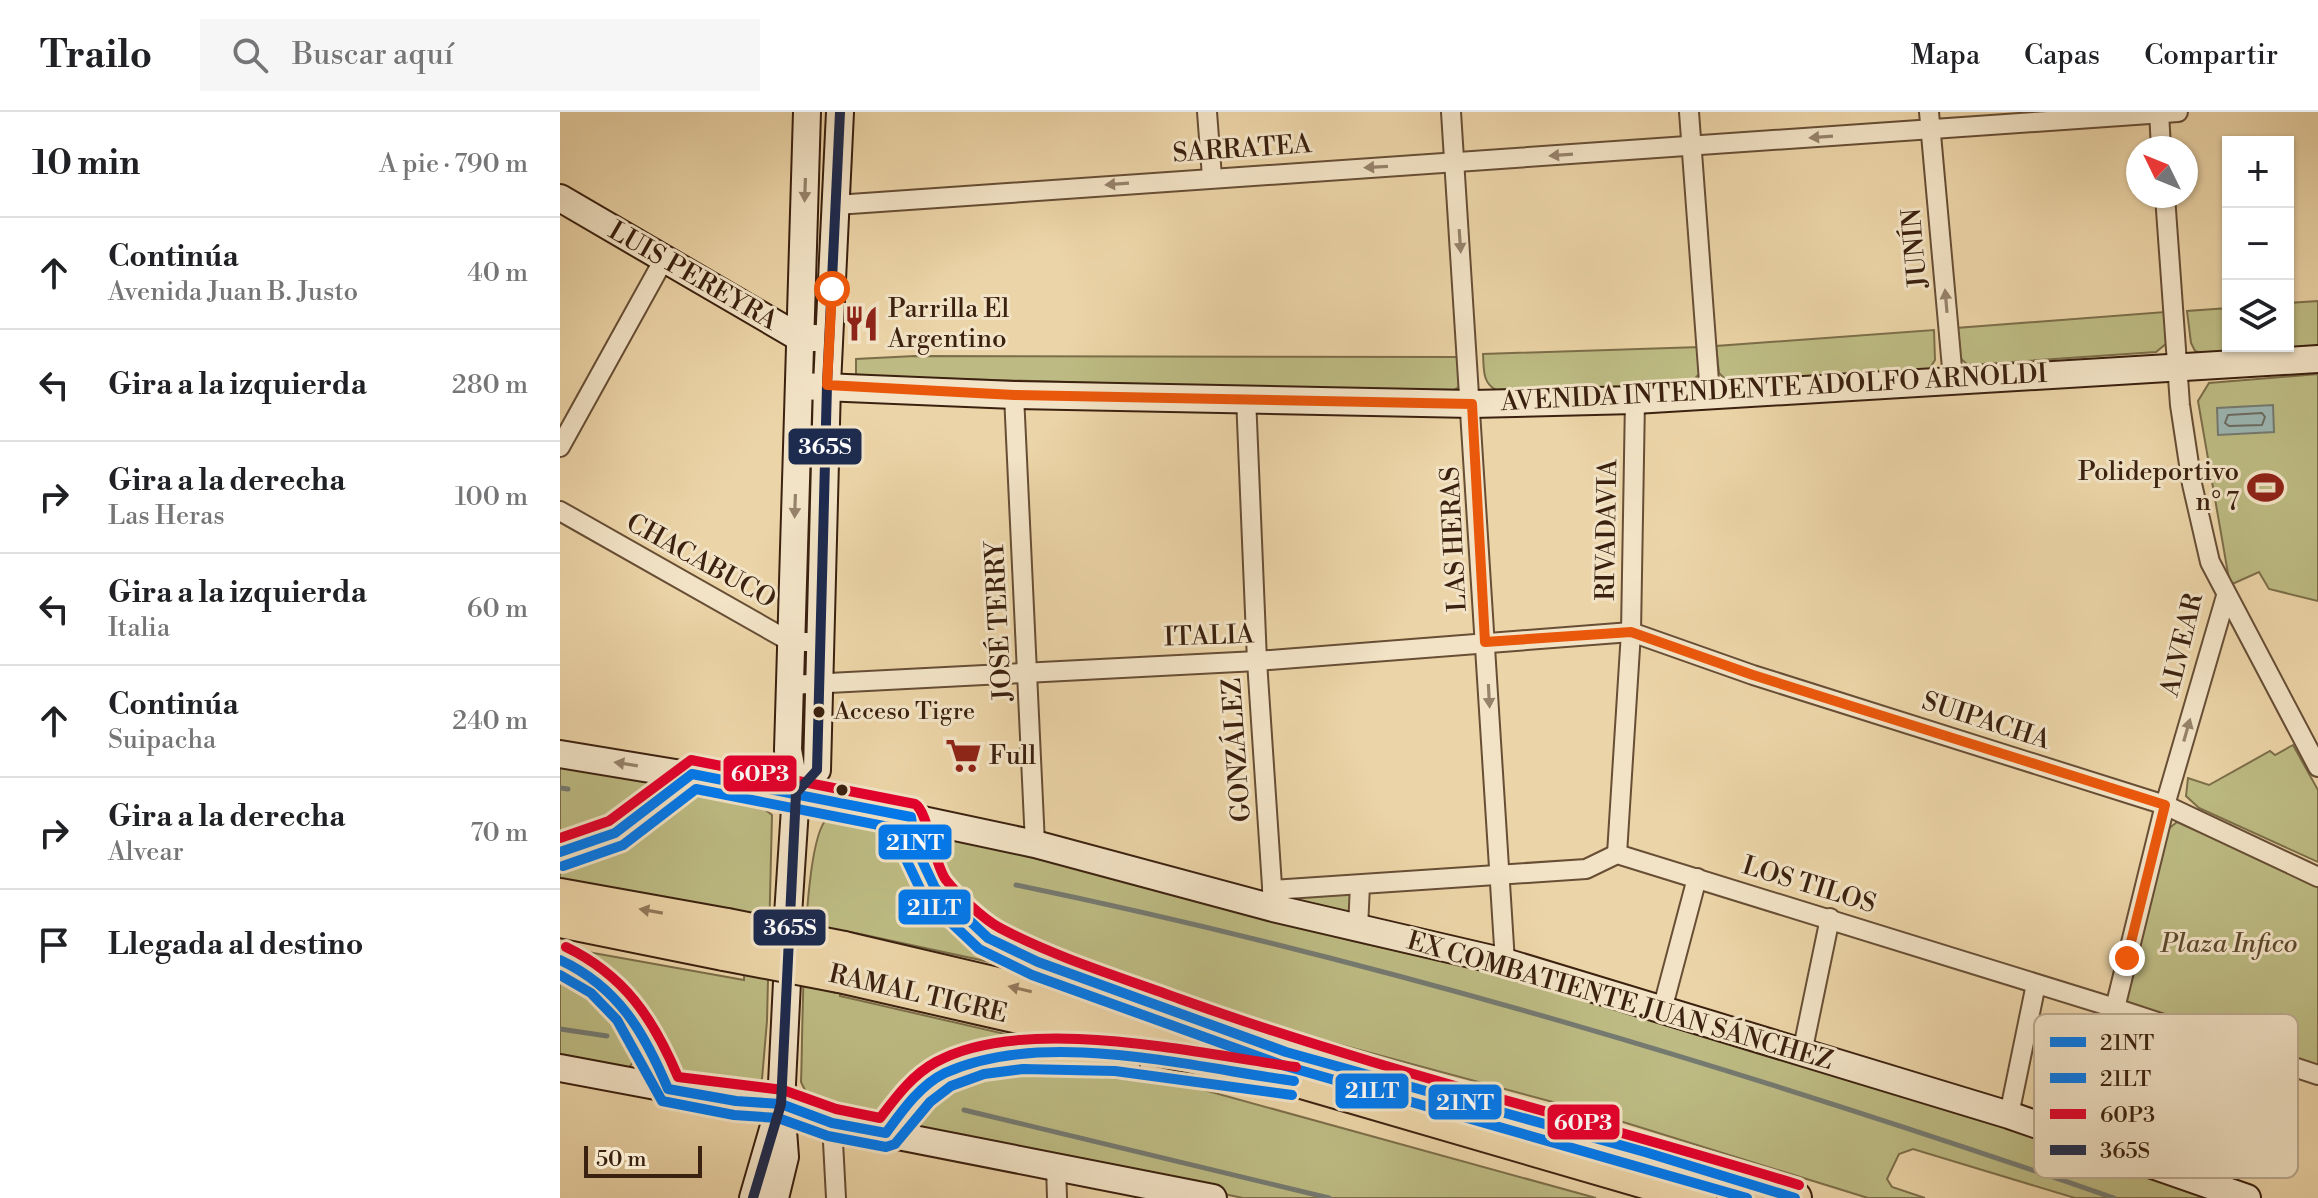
<!DOCTYPE html>
<html lang="es">
<meta charset="utf-8">
<style>
:root{--surface:#fff;--page:#f6f6f6;--text:#202124;--muted:#757577;--line:#e0e0e0}
body{margin:0;font-family:"Libre Bodoni",serif;background:var(--page);color:var(--text)}
.controls{position:absolute;right:24px;top:24px;display:grid;overflow:hidden;border-radius:0px;box-shadow:0 2px 6px #0004}
.controls button{width:72px;height:72px;display:grid;place-items:center;padding:0;border:0;border-bottom:2px solid var(--line);background:var(--surface);color:var(--text);font:40px sans-serif}
.compass{position:absolute;left:1566px;top:24px;width:72px;height:72px;border-radius:50%;background:var(--surface);box-shadow:0 2px 6px #0004;rotate:313deg}
.scale{position:absolute;left:24px;bottom:20px;width:118px;box-sizing:border-box;padding-left:8px;border:4px solid #3b210f;border-top:0;font-size:22px;line-height:28px;white-space:nowrap;color:#3b210f;-webkit-text-stroke:6px #f2e3c6;paint-order:stroke}
.stop{position:absolute;width:24px;height:24px;margin:-18px;border:6px solid #ea580c;border-radius:50%;background:#fff}
.stop.end{background:#ea580c;border-color:#fff;box-shadow:0 2px 8px #0008}
.list{margin:0;padding:0;list-style:none}
h2{display:flex;justify-content:space-between;align-items:center;height:104px;margin:0;padding:0 32px;font-size:34px}
h2 small{font-size:26px;font-weight:400;color:var(--muted)}
.list li{display:grid;grid-template-columns:52px 1fr auto;gap:24px;align-items:center;box-sizing:border-box;height:112px;padding:0 32px;border-top:2px solid var(--line)}
.list b{display:block;font-size:30px;white-space:nowrap}
.list p{margin:0;font-size:26px;white-space:nowrap;color:var(--muted)}
.list em{font-size:26px;font-style:normal;color:var(--muted)}
.icon{flex:none;width:44px;height:44px;fill:none;stroke:currentColor;stroke-width:2;stroke-linecap:round;stroke-linejoin:round}
.map{position:relative;flex:none;width:1758px;height:1086px;overflow:hidden}
header{display:flex;align-items:center;gap:48px;box-sizing:border-box;height:112px;padding:0 40px;background:var(--surface);border-bottom:2px solid var(--line)}
header strong{font-size:38px}
nav{display:flex;gap:44px;margin-inline-start:auto;font-size:28px}
.search{width:560px;height:72px;background:var(--page);display:flex;align-items:center;gap:20px;box-sizing:border-box;padding:0 28px;border-radius:0px;color:var(--muted);font-size:30px}
main{display:flex}
aside{flex:1;background:var(--surface)}
.map>svg:first-child{display:block}
.green{fill:#bdbb83;stroke:#7c6e49;stroke-width:2}
.water{fill:#9cb6b2;stroke:#757a71;stroke-width:2}
.lines{fill:none;stroke-linecap:round;stroke-linejoin:round}
.shore{stroke:#6c6c60;stroke-width:2}
.stream{stroke:#757a71;stroke-width:5}
.street-casing{stroke:#674e35;stroke-width:22}
.secondary-casing{stroke:#3b210f;stroke-width:30}
.highway-casing{stroke:#3b210f;stroke-width:36}
.street{stroke:#f2e3c6;stroke-width:18}
.secondary{stroke:#f2e3c6;stroke-width:26}
.highway{stroke:#ebd4a7;stroke-width:32}
.highway-bridge-casing{stroke:#3b210f;stroke-width:36;stroke-linecap:butt}
.highway-bridge{stroke:#ebd4a7;stroke-width:32}
.bus-1-casing{stroke:#f2e3c6;stroke-width:16}
.bus-2-casing{stroke:#f2e3c6;stroke-width:16}
.bus-3-casing{stroke:#f2e3c6;stroke-width:16}
.bus-4-casing{stroke:#f2e3c6;stroke-width:16}
.bus-1{stroke:#0079ef;stroke-width:10}
.bus-2{stroke:#0079ef;stroke-width:10}
.bus-3{stroke:#e4002b;stroke-width:10}
.bus-4{stroke:#1d2b4f;stroke-width:10}
.oneway{fill:#96826a}
.oneway2{fill:#937a5b}
.route{stroke:#ea580c;stroke-width:10}
.bus-dot{fill:#3b210f;stroke:#f2e3c6;stroke-width:3}
.labels{text-anchor:middle;dominant-baseline:central;stroke-width:6;stroke-linejoin:round;paint-order:stroke}
.bus-label{font-size:24px;fill:#3b210f;stroke:#f2e3c6;text-anchor:start}
.street-label{font-size:26px;fill:#3b210f;stroke:#f2e3c6}
.poi-label{font-size:26px;fill:#3b210f;stroke:#f2e3c6;text-anchor:start}
.park-label{font-size:26px;font-style:italic;fill:#5c482c;stroke:#f2e3c6}
.key{fill:#f2e3c6;stroke:#bba98f;stroke-width:2}
.key-label{font-size:22px;fill:#3b210f}
.line-badge{stroke:#f2e3c6;stroke-width:3}
.badge-label{font-size:22px;text-anchor:middle;font-weight:bold;fill:#fff}
</style>
<header>
<strong>Trailo</strong>
<div class="search"><svg class="icon" aria-label="search" viewBox="0 0 24 24"><circle cx="10" cy="10" r="6"/><path d="M15 15l6 6"/></svg>Buscar aquí</div>
<nav><a>Mapa</a><a>Capas</a><a>Compartir</a></nav>
</header>
<main>
<aside>
<h2>10 min<small>A pie · 790 m</small></h2>
<ul class="list">
<li><svg class="icon" aria-label="ahead" viewBox="0 0 24 24"><path d="M12 20V5M6 11l6-6 6 6"/></svg><div><b>Continúa</b><p>Avenida Juan B. Justo</p></div><em>40 m</em></li>
<li><svg class="icon" aria-label="left" viewBox="0 0 24 24"><path d="M17 20v-9H6M10 6l-5 5 5 5"/></svg><div><b>Gira a la izquierda</b></div><em>280 m</em></li>
<li><svg class="icon" aria-label="right" viewBox="0 0 24 24"><path d="M7 20v-9h11M14 6l5 5-5 5"/></svg><div><b>Gira a la derecha</b><p>Las Heras</p></div><em>100 m</em></li>
<li><svg class="icon" aria-label="left" viewBox="0 0 24 24"><path d="M17 20v-9H6M10 6l-5 5 5 5"/></svg><div><b>Gira a la izquierda</b><p>Italia</p></div><em>60 m</em></li>
<li><svg class="icon" aria-label="ahead" viewBox="0 0 24 24"><path d="M12 20V5M6 11l6-6 6 6"/></svg><div><b>Continúa</b><p>Suipacha</p></div><em>240 m</em></li>
<li><svg class="icon" aria-label="right" viewBox="0 0 24 24"><path d="M7 20v-9h11M14 6l5 5-5 5"/></svg><div><b>Gira a la derecha</b><p>Alvear</p></div><em>70 m</em></li>
<li><svg class="icon" aria-label="arrive" viewBox="0 0 24 24"><path d="M6 21V4h12l-3 4 3 4H6"/></svg><div><b>Llegada al destino</b></div></li>
</ul>
</aside>
<div class="map">
<svg width="1758" height="1086" viewBox="0 0 1758 1086">
<rect width="100%" height="100%" fill="#ebd4a7"/>
<filter id="stains"><feTurbulence type="fractalNoise" baseFrequency=".0025" numOctaves="4"/><feColorMatrix values="0 0 0 0 .2 0 0 0 0 .09 0 0 0 0 .02 0 0 0 .5 -.17"/></filter>
<radialGradient id="worn" r=".72"><stop offset=".6" stop-color="#630" stop-opacity="0"/><stop offset="1" stop-color="#630" stop-opacity=".3"/></radialGradient>
<g class="green">
<polygon points="1758,189 1758,234 1643,242 1635,239 1631,231 1627,199 1668,196 1668,234 1728,234 1728,191"/>
<polygon points="1605,200 1607,231 1596,240 1408,253 1400,246 1396,216"/>
<polygon points="1374,218 1375,248 1368,259 1168,270 1159,261 1156,234"/>
<path d="M1140 235 1141 260 1129 273 936 278C922 271 924 256 923 242Z"/>
<polygon points="355,244 901,245 902,273 889,281 296,264 296,247"/>
<polygon points="1758,262 1758,489 1709,477 1699,460 1670,473 1638,289 1649,271"/>
<polygon points="1733,633 1758,678 1758,750 1639,696 1626,684 1628,666 1649,673 1710,639 1715,643"/>
<polygon points="0,652 91,670 96,685 0,730"/>
<polygon points="136,680 194,689 212,703 207,909 202,967 196,974 184,980 116,967 0,835 184,868 186,802 0,768 0,745"/>
<path d="M268 706 326 716 476 860 286 819 280 884 519 939 434 942 318 1005C288 1006 253 1000 241 970 243 928 241 725 268 706Z"/>
<polygon points="1617,710 1758,773 1758,956 1564,890 1607,718"/>
<polygon points="402,722 793,829 958,866 1413,1004 1648,1086 1515,1086 1353,1037 1339,1042 1327,1067 1332,1075 1365,1086 1308,1086 1034,1001 599,884 509,852 412,803 369,732 384,723"/>
<polygon points="796,781 794,805 731,788 733,784"/>
<polygon points="0,866 49,894 81,940 67,958 0,949"/>
<path d="M460 957 626 973 1036 1086H683L354 1018 352 1004C376 969 420 964 460 957Z"/>
</g>
<polygon class="water" points="1713,293 1714,320 1658,323 1657,296"/>
<g class="lines">
<polygon class="shore" points="1702,301 1705,305 1702,313 1669,314 1665,311 1668,303"/>
<g class="stream">
<polyline points="0,676 8,677"/>
<path d="M456 773C829 850 1195 962 1554 1086"/>
<polyline points="0,917 47,924"/>
<polyline points="404,998 769,1086"/>
</g>
<defs>
<g id="street">
<polyline points="647,0 652,65"/>
<polyline points="891,0 945,850"/>
<polyline points="1129,0 1150,283"/>
<polyline points="1369,0 1393,267"/>
<polyline points="1599,0 1601,36"/>
<polyline points="1605,84 1620,293 1632,372 1650,450 1758,655"/>
<polyline points="276,93 1618,0"/>
<polyline points="454,283 475,732"/>
<polyline points="686,285 697,549 713,789"/>
<polyline points="0,335 103,149"/>
<polyline points="0,399 231,530 261,530"/>
<polyline points="230,573 697,549 1071,520 1193,563 1605,693 1758,765"/>
<polyline points="1057,742 1071,520 1075,288"/>
<polyline points="712,778 1026,757 1057,742 1555,896 1758,963"/>
<polyline points="798,816 800,773"/>
<polyline points="1555,896 1605,693 1666,484"/>
<polyline points="1102,898 1137,766"/>
<polyline points="1242,941 1270,806"/>
<polyline points="1449,1003 1476,872"/>
<polyline points="272,1011 276,1086"/>
<polyline points="496,1053 497,1086"/>
<polyline points="1657,1074 1687,940"/>
</g>
<g id="secondary">
<polyline points="0,86 240,226 255,226"/>
<polyline points="239,274 454,283 912,292 1075,288 1758,247"/>
<polyline points="0,642 236,681 475,732 713,796 945,850 1449,1003 1687,1086"/>
<polyline points="236,681 257,658 267,273 280,0"/>
<polyline points="228,803 236,681 228,638 247,0"/>
<polyline points="0,956 176,989 221,992 272,1011 653,1086"/>
<polyline points="193,1086 216,1007"/>
<polyline points="215,1086 225,1045 221,992 227,870"/>
</g>
<g id="highway">
<path d="M351 705C374 834 486 853 592 890"/>
<path d="M0 740C57 732 89 697 132 662"/>
<polyline points="0,783 167,813"/>
<polyline points="0,809 164,842"/>
<polyline points="284,836 726,940 1085,1040 1235,1086"/>
<path d="M0 848C62 872 84 919 108 977"/>
<polyline points="279,864 738,969 1140,1086"/>
<path d="M326 1021C339 1005 351 987 366 974 418 930 501 939 564 948"/>
</g>
</defs>
<use href="#street" class="street-casing"/>
<use href="#secondary" class="secondary-casing"/>
<use href="#highway" class="highway-casing"/>
<use href="#street" class="street"/>
<use href="#secondary" class="secondary"/>
<use href="#highway" class="highway"/>
<defs>
<g id="highway-bridge">
<polyline points="167,813 284,836"/>
<polyline points="164,842 279,864"/>
</g>
</defs>
<use href="#highway-bridge" class="highway-bridge-casing"/>
<use href="#highway-bridge" class="highway-bridge"/>
<defs>
<g id="bus-1">
<polyline points="0,740 55,721 132,662 351,705 356,736 375,776 428,826 478,850 726,940 1085,1040 1235,1086"/>
<path d="M0 848C58 875 84 920 108 977L176 989 221 992 272 1011 326 1021C342 999 360 973 385 961 483 916 631 955 734 969"/>
</g>
<g id="bus-2">
<polyline points="3,754 63,733 136,677 339,717 343,741 364,785 419,837 472,863 722,953 1187,1086"/>
<polyline points="0,863 31,881 57,908 102,989 174,1003 218,1006 268,1024 326,1035 335,1032 370,990 391,974 424,962 463,957 555,959 732,983"/>
</g>
<g id="bus-3">
<path d="M0 726 49 709 131 648 355 692C368 699 373 750 386 768 398 783 423 807 440 816 497 846 560 865 620 887 822 960 1033 1009 1239 1073"/>
<path d="M6 835C64 863 93 906 118 965L223 978 276 997 320 1006C336 985 352 963 376 950 465 901 638 942 736 955"/>
</g>
<polyline id="bus-4" points="193,1086 221,992 236,681 257,658 267,273 280,0"/>
</defs>
<use href="#bus-1" class="bus-1-casing"/>
<use href="#bus-2" class="bus-2-casing"/>
<use href="#bus-3" class="bus-3-casing"/>
<use href="#bus-4" class="bus-4-casing"/>
<use href="#bus-1" class="bus-1"/>
<use href="#bus-2" class="bus-2"/>
<use href="#bus-3" class="bus-3"/>
<use href="#bus-4" class="bus-4"/>
</g>
<defs><path id="oneway-solid" d="M-6-.8H1V-3.2L6.5 0L1 3.2V.8H-6Z" transform="scale(2)"/></defs>
<g class="oneway">
<use href="#oneway-solid" transform="translate(1261 25) rotate(176)"/>
<use href="#oneway-solid" transform="translate(1001 43) rotate(176)"/>
<use href="#oneway-solid" transform="translate(816 55) rotate(177)"/>
<use href="#oneway-solid" transform="translate(557 72) rotate(176)"/>
<use href="#oneway-solid" transform="translate(245 78) rotate(92)"/>
<use href="#oneway-solid" transform="translate(900 129) rotate(86)"/>
<use href="#oneway-solid" transform="translate(1386 189) rotate(-95)"/>
<use href="#oneway-solid" transform="translate(235 394) rotate(92)"/>
<use href="#oneway-solid" transform="translate(929 584) rotate(87)"/>
<use href="#oneway-solid" transform="translate(1627 618) rotate(-74)"/>
<use href="#oneway-solid" transform="translate(66 652) rotate(-171)"/>
</g>
<g class="oneway2">
<use href="#oneway-solid" transform="translate(91 799) rotate(-170)"/>
<use href="#oneway-solid" transform="translate(460 877) rotate(-167)"/>
</g>
<g class="lines">
<polyline class="route" points="272,177 267,273 454,283 912,292 925,530 1071,520 1193,563 1605,693 1567,846"/>
</g>
<defs>
<symbol id="restaurant-bare" viewBox="-9 -9 18 18"><path d="M-5-6h1v4h1v-4h1v4h1v-4h1v5L-1.5 .5V6h-2V.5L-5-1ZM5-6V6H3V1.5H1.5Q1.5-4 5-6Z" fill="#8f2418" stroke="#f2e3c6" stroke-width="2.5" paint-order="stroke"/></symbol>
<symbol id="stadium-bare" viewBox="-9 -9 18 18"><path d="M0-5a6.5 5 0 1 0 0 10a6.5 5 0 1 0 0-10ZM-3.5-1.8h7v3.6h-7Z" fill="#8f2418" stroke="#f2e3c6" stroke-width="2.5" paint-order="stroke"/></symbol>
<symbol id="supermarket-bare" viewBox="-9 -9 18 18"><path d="M-6-5.5h2.5l.6 2H6L4.5 2H-2.5L-4.4-4H-6ZM-1.5 3.2a1.3 1.3 0 1 0 .1 0ZM3 3.2a1.3 1.3 0 1 0 .1 0Z" fill="#8f2418" stroke="#f2e3c6" stroke-width="2.5" paint-order="stroke"/></symbol>
</defs>
<g fill-rule="evenodd">
<use href="#restaurant-bare" x="276" y="186" width="51" height="51"/>
<use href="#stadium-bare" x="1680" y="350" width="51" height="51"/>
<use href="#supermarket-bare" x="378" y="618" width="51" height="51"/>
</g>
<g class="bus-dot">
<circle cx="259" cy="600" r="7"/>
<circle cx="282" cy="678" r="7"/>
</g>
<g class="labels">
<g class="bus-label">
<text x="274" y="600">Acceso Tigre</text>
</g>
<g class="street-label">
<text transform="translate(682 37) rotate(-4)">SARRATEA</text>
<text transform="translate(1355 136) rotate(-95)">JUNÍN</text>
<text transform="translate(133 164) rotate(30)">LUIS PEREYRA</text>
<text transform="translate(1214 276) rotate(-3)">AVENIDA INTENDENTE ADOLFO ARNOLDI</text>
<text transform="translate(1047 418) rotate(-89)">RIVADAVIA</text>
<text transform="translate(894 427) rotate(-93)">LAS HERAS</text>
<text transform="translate(141 449) rotate(29)">CHACABUCO</text>
<text transform="translate(439 509) rotate(-93)">JOSÉ TERRY</text>
<text transform="translate(649 524) rotate(-2)">ITALIA</text>
<text transform="translate(1622 533) rotate(-76)">ALVEAR</text>
<text transform="translate(1426 609) rotate(18)">SUIPACHA</text>
<text transform="translate(677 638) rotate(-94)">GONZÁLEZ</text>
<text transform="translate(1249 773) rotate(17)">LOS TILOS</text>
<text transform="translate(358 882) rotate(13)">RAMAL TIGRE</text>
<text transform="translate(1060 889) rotate(16)">EX COMBATIENTE JUAN SÁNCHEZ</text>
</g>
<g class="poi-label">
<text x="328" y="197">Parrilla El<tspan x="328" dy="30">Argentino</tspan></text>
<text x="1679" y="360" text-anchor="end">Polideportivo<tspan x="1679" dy="30">n° 7</tspan></text>
<text x="429" y="644">Full</text>
</g>
<g class="park-label">
<text x="1669" y="832">Plaza Infico</text>
</g>
</g>
<rect x="1474" y="902" width="264" height="164" rx="12" class="key"/>
<rect x="1490" y="925" width="36" height="10" fill="#0079ef"/>
<rect x="1490" y="961" width="36" height="10" fill="#0079ef"/>
<rect x="1490" y="997" width="36" height="10" fill="#e4002b"/>
<rect x="1490" y="1033" width="36" height="10" fill="#1d2b4f"/>
<g class="key-label">
<text x="1540" y="938">21NT</text>
<text x="1540" y="974">21LT</text>
<text x="1540" y="1010">60P3</text>
<text x="1540" y="1046">365S</text>
</g>
<g class="line-badge">
<rect x="227" y="315" width="76" height="39" rx="8" fill="#1d2b4f"/>
<rect x="162" y="642" width="76" height="39" rx="8" fill="#e4002b"/>
<rect x="317" y="711" width="76" height="38" rx="8" fill="#0079ef"/>
<rect x="337" y="776" width="75" height="38" rx="8" fill="#0079ef"/>
<rect x="192" y="796" width="75" height="39" rx="8" fill="#1d2b4f"/>
<rect x="774" y="960" width="76" height="38" rx="8" fill="#0079ef"/>
<rect x="867" y="971" width="76" height="38" rx="8" fill="#0079ef"/>
<rect x="986" y="991" width="75" height="38" rx="8" fill="#e4002b"/>
</g>
<g class="badge-label">
<text x="265" y="342">365S</text>
<text x="200" y="669">60P3</text>
<text x="355" y="738">21NT</text>
<text x="374" y="803">21LT</text>
<text x="230" y="823">365S</text>
<text x="812" y="986">21LT</text>
<text x="905" y="998">21NT</text>
<text x="1023" y="1018">60P3</text>
</g>
<rect width="100%" height="100%" filter="url(#stains)"/>
<rect width="100%" height="100%" fill="url(#worn)"/>
</svg>
<div class="controls">
<button>+</button>
<button>−</button>
<button><svg class="icon" aria-label="layers" viewBox="0 0 24 24"><path d="M12 4l9 5-9 5-9-5zM3 14l9 5 9-5"/></svg></button>
</div>
<svg class="compass" viewBox="-18 -18 36 36"><path d="M0-13l5 13h-10z" fill="#e53935"/><path d="M0 13l5-13h-10z" fill="#757577"/></svg>
<div class="scale">50 m</div>
<div class="stop" style="left:272px;top:177px"></div>
<div class="stop end" style="left:1567px;top:846px"></div>
</div>
</main>
